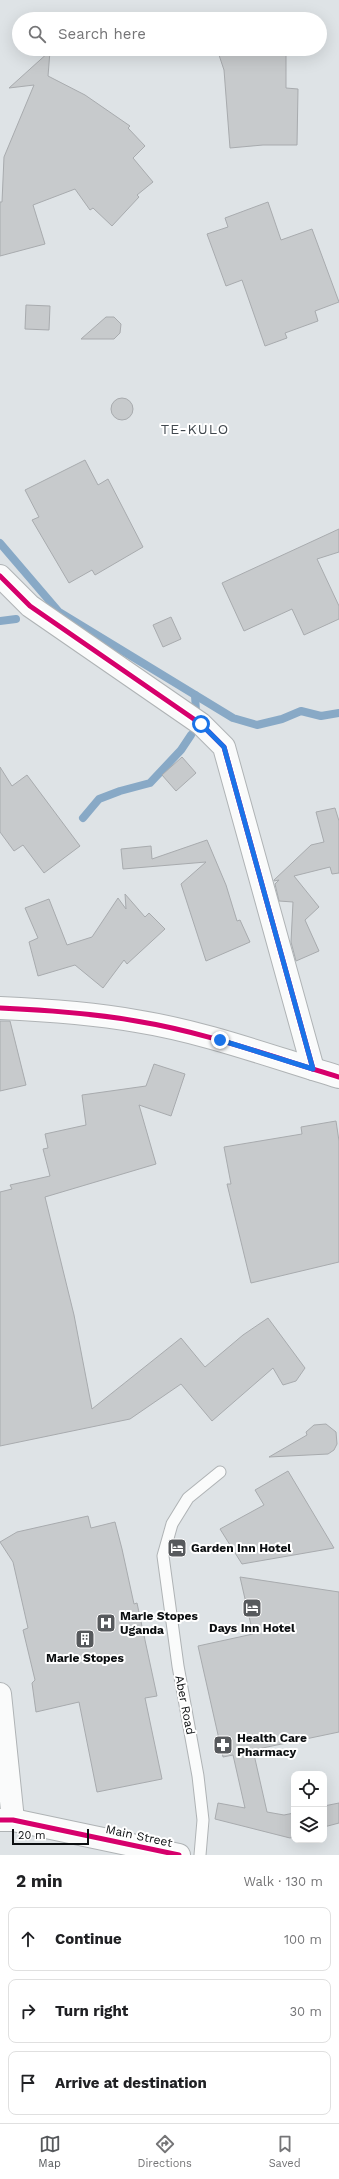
<!DOCTYPE html>
<meta charset="utf-8">
<style>
:root{--surface:#fff;--page:#f2f2f2;--text:#202124;--muted:#757577;--line:#e0e0e0;--accent:#56595c}
body{margin:0;font-family:"Work Sans",sans-serif;background:var(--page);color:var(--text)}
.controls{position:absolute;right:12px;bottom:12px;display:grid;overflow:hidden;border-radius:8px;box-shadow:0 4px 16px #0002}
.controls button{width:36px;height:36px;display:grid;place-items:center;padding:0;border:0;border-bottom:1px solid var(--line);background:var(--surface);color:var(--text);font:20px sans-serif}
.scale{position:absolute;left:12px;bottom:10px;width:77px;box-sizing:border-box;padding-left:4px;border:2px solid #0c0f11;border-top:0;font-size:11px;line-height:14px;white-space:nowrap;color:#0c0f11;-webkit-text-stroke:3px #fff;paint-order:stroke}
.stop{position:absolute;width:12px;height:12px;margin:-9px;border:3px solid #1a73e8;border-radius:50%;background:#fff}
.stop.end{background:#1a73e8;border-color:#fff;box-shadow:0 1px 4px #0008}
.list{margin:0;padding:0;list-style:none}
h2{display:flex;justify-content:space-between;align-items:center;height:52px;margin:0;padding:0 16px;font-size:17px}
h2 small{font-size:13px;font-weight:400;color:var(--muted)}
.list li{display:grid;grid-template-columns:26px 1fr auto;gap:12px;align-items:center;box-sizing:border-box;height:64px;margin:0 8px 8px;padding:0 8px;border:1px solid var(--line);border-radius:8px}
.list b{display:block;font-size:15px;white-space:nowrap}
.list em{font-size:13px;font-style:normal;color:var(--muted)}
.icon{flex:none;width:22px;height:22px;fill:none;stroke:currentColor;stroke-width:2;stroke-linecap:round;stroke-linejoin:round}
.map{position:relative;flex:none;width:339px;height:1855px;overflow:hidden}
.search{position:absolute;background:var(--surface);box-shadow:0 4px 16px #0002;left:12px;right:12px;top:12px;height:44px;display:flex;align-items:center;gap:10px;box-sizing:border-box;padding:0 14px;border-radius:22px;color:var(--muted);font-size:15px}
.sheet{height:268px;background:var(--surface)}
nav{display:flex;justify-content:space-around;align-items:center;box-sizing:border-box;height:56px;border-top:1px solid var(--line);background:var(--surface);font-size:11px;color:var(--muted)}
nav a{display:grid;justify-items:center;gap:2px}
nav .on{color:var(--accent)}
.map>svg:first-child{display:block}
.lines{fill:none;stroke-linecap:round;stroke-linejoin:round}
.stream{stroke:#88a9c6;stroke-width:8}
.building{fill:#c7cacc;stroke:#a8abae}
.lane-casing{stroke:#afb3b5;stroke-width:13}
.street-casing{stroke:#afb3b5;stroke-width:24}
.secondary-casing{stroke:#afb3b5;stroke-width:24}
.lane{stroke:#fafbfb;stroke-width:11}
.street{stroke:#fafbfb;stroke-width:22}
.secondary{stroke:#fafbfb;stroke-width:22}
.cycleway-casing{stroke:#fff;stroke-width:8}
.cycleway{stroke:#d6006c;stroke-width:5}
.route{stroke:#1a73e8;stroke-width:5}
.labels{text-anchor:middle;dominant-baseline:central;stroke-width:4;stroke-linejoin:round;paint-order:stroke}
.poi-label{font-size:12px;font-weight:bold;fill:#0c0f11;stroke:#fff;text-anchor:start}
.street-label{font-size:12px;fill:#0c0f11;stroke:#fff}
.quarter-label{font-size:14px;letter-spacing:1px;fill:#41484e;stroke:#fff}
</style>
<div class="map">
<svg width="339" height="1855" viewBox="0 0 339 1855">
<rect width="100%" height="100%" fill="#dee3e6"/>
<g class="lines">
<g class="stream">
<polyline points="0,543 59,612 233,718 257,725 282,719 301,711 321,716 339,713"/>
<polyline points="0,621 16,619"/>
<polyline points="195,695 196,712"/>
<polyline points="83,818 99,799 120,791 150,783 181,750 191,735"/>
</g>
</g>
<g class="building">
<polygon points="217,49 286,49 286,88 298,89 297,145 263,145 230,148 224,70"/>
<polygon points="50,51 48,76 85,95 130,126 128,128 145,146 133,158 153,182 137,195 139,197 112,226 93,208 90,210 75,189 33,205 45,244 0,256 0,202 2,202 4,157 34,85 9,88"/>
<polygon points="268,202 281,240 312,229 339,302 315,311 318,321 285,333 287,338 265,346 242,280 226,286 207,234 228,227 225,218"/>
<polygon points="26,305 50,306 49,330 25,329"/>
<polygon points="106,317 114,317 121,324 120,333 114,339 81,339"/>
<circle cx="122" cy="409" r="11"/>
<polygon points="85,460 98,485 108,479 143,547 95,575 92,570 69,583 32,520 39,517 25,490"/>
<polygon points="339,529 339,552 317,559 339,606 339,619 304,635 292,609 244,631 222,583"/>
<polygon points="171,617 181,639 163,647 153,625"/>
<polygon points="182,757 196,773 176,791 162,775"/>
<polygon points="0,767 12,786 27,775 80,846 44,873 23,845 14,851 0,832"/>
<polygon points="335,808 339,821 339,873 332,874 330,867 294,876 319,907 305,920 319,951 296,961 291,942 293,902 279,901 275,884 279,880 274,881 274,880 311,845 324,842 316,812"/>
<polygon points="207,840 226,885 237,921 240,920 250,942 206,961 181,884 206,862 123,869 121,849 151,846 152,859"/>
<polygon points="125,894 145,917 149,913 165,929 127,964 124,960 103,988 75,965 38,976 29,942 38,938 25,908 49,899 67,945 92,937 118,898 126,909"/>
<polygon points="0,1021 10,1021 26,1085 0,1091"/>
<polygon points="154,1064 185,1074 171,1116 139,1105 156,1164 45,1197 74,1315 92,1409 181,1338 205,1367 243,1335 268,1318 305,1368 296,1381 283,1385 273,1368 212,1421 181,1384 130,1419 0,1446 0,1192 12,1189 10,1185 50,1176 43,1149 48,1148 45,1134 86,1125 82,1095 146,1086"/>
<polygon points="336,1121 339,1141 339,1262 251,1283 227,1184 231,1184 224,1147 302,1134 301,1127"/>
<polygon points="326,1424 336,1432 337,1444 334,1450 328,1454 269,1457 307,1435 306,1432 314,1425"/>
<polygon points="288,1471 334,1548 242,1564 220,1529 264,1505 255,1490"/>
<polygon points="88,1516 91,1528 115,1522 122,1549 134,1604 137,1603 157,1696 145,1698 162,1779 97,1792 79,1702 36,1712 32,1683 35,1680 23,1630 28,1628 13,1562 0,1542 17,1532"/>
<polygon points="240,1577 339,1592 339,1732 253,1750 267,1812 284,1815 294,1813 294,1837 290,1838 215,1819 218,1803 245,1808 233,1755 223,1757 198,1646 253,1634"/>
<polygon points="339,1803 339,1823 324,1827 324,1806"/>
</g>
<g class="lines">
<defs>
<polyline id="lane" points="200,1855 203,1820 198,1776 178,1666 163,1556 172,1524 188,1498 220,1472"/>
<g id="street">
<polyline points="0,576 30,606 201,724 224,747 313,1069"/>
<path d="M0 1008C46 1010 91 1013 136 1021 205 1032 272 1057 339 1077"/>
<polyline points="0,1694 13,1820"/>
</g>
<polyline id="secondary" points="0,1820 13,1820 179,1855"/>
</defs>
<use href="#lane" class="lane-casing"/>
<use href="#street" class="street-casing"/>
<use href="#secondary" class="secondary-casing"/>
<use href="#lane" class="lane"/>
<use href="#street" class="street"/>
<use href="#secondary" class="secondary"/>
<defs>
<g id="cycleway">
<polyline points="0,576 30,606 201,724 224,747 313,1069"/>
<path d="M0 1008C46 1010 91 1013 136 1021 205 1032 272 1057 339 1077"/>
<polyline points="0,1820 13,1820 179,1855"/>
</g>
</defs>
<use href="#cycleway" class="cycleway-casing"/>
<use href="#cycleway" class="cycleway"/>
</g>
<g class="lines">
<polyline class="route" points="201,724 224,747 313,1069 220,1040"/>
</g>
<defs>
<symbol id="hotel-square" viewBox="-11 -11 22 22"><rect x="-9" y="-9" width="18" height="18" rx="4" fill="#56595c" stroke="#fff"/><path d="M-6-4.5h1.5V1H6V5H4.5V3h-9V5H-6ZM-4 0a1.8 1.8 0 1 1 3.6 0ZM.5 0V-2.5h3Q6-2.5 6 0Z" fill="#fff"/></symbol>
<symbol id="hospital-square" viewBox="-11 -11 22 22"><rect x="-9" y="-9" width="18" height="18" rx="4" fill="#56595c" stroke="#fff"/><path d="M-5-5h3v3.5h4V-5h3V5h-3V1.5h-4V5h-3Z" fill="#fff"/></symbol>
<symbol id="building-square" viewBox="-11 -11 22 22"><rect x="-9" y="-9" width="18" height="18" rx="4" fill="#56595c" stroke="#fff"/><path d="M-4-6H4V6H1V3H-1V6H-4ZM-2.5-4.3h1.7v1.8h-1.7ZM.8-4.3h1.7v1.8H.8ZM-2.5-1h1.7V.8h-1.7ZM.8-1h1.7V.8H.8Z" fill="#fff"/></symbol>
<symbol id="pharmacy-square" viewBox="-11 -11 22 22"><rect x="-9" y="-9" width="18" height="18" rx="4" fill="#56595c" stroke="#fff"/><path d="M-2-6h4v4h4v4h-4v4h-4v-4h-4v-4h4Z" fill="#fff"/></symbol>
</defs>
<g fill-rule="evenodd">
<use href="#hotel-square" x="166" y="1537" width="22" height="22"/>
<use href="#hotel-square" x="241" y="1597" width="22" height="22"/>
<use href="#hospital-square" x="95" y="1612" width="22" height="22"/>
<use href="#building-square" x="74" y="1628" width="22" height="22"/>
<use href="#pharmacy-square" x="212" y="1734" width="22" height="22"/>
</g>
<g class="labels">
<g class="poi-label">
<text x="191" y="1548">Garden Inn Hotel</text>
<text x="120" y="1616">Marie Stopes<tspan x="120" dy="14">Uganda</tspan></text>
<text x="252" y="1628" text-anchor="middle">Days Inn Hotel</text>
<text x="85" y="1658" text-anchor="middle">Marie Stopes</text>
<text x="237" y="1738">Health Care<tspan x="237" dy="14">Pharmacy</tspan></text>
</g>
<g class="street-label">
<text transform="translate(185 1705) rotate(79)">Aber Road</text>
<text transform="translate(139 1836) rotate(12)">Main Street</text>
</g>
<g class="quarter-label">
<text x="195" y="429">TE-KULO</text>
</g>
</g>
</svg>
<div class="controls">
<button><svg class="icon" aria-label="locate" viewBox="0 0 24 24"><circle cx="12" cy="12" r="6"/><path d="M12 2v4M12 18v4M2 12h4M18 12h4"/></svg></button>
<button><svg class="icon" aria-label="layers" viewBox="0 0 24 24"><path d="M12 4l9 5-9 5-9-5zM3 14l9 5 9-5"/></svg></button>
</div>
<div class="scale">20 m</div>
<div class="stop" style="left:201px;top:724px"></div>
<div class="stop end" style="left:220px;top:1040px"></div>
<div class="search"><svg class="icon" aria-label="search" viewBox="0 0 24 24"><circle cx="10" cy="10" r="6"/><path d="M15 15l6 6"/></svg>Search here</div>
</div>
<section class="sheet">
<h2>2 min<small>Walk · 130 m</small></h2>
<ul class="list">
<li><svg class="icon" aria-label="ahead" viewBox="0 0 24 24"><path d="M12 20V5M6 11l6-6 6 6"/></svg><div><b>Continue</b></div><em>100 m</em></li>
<li><svg class="icon" aria-label="right" viewBox="0 0 24 24"><path d="M7 20v-9h11M14 6l5 5-5 5"/></svg><div><b>Turn right</b></div><em>30 m</em></li>
<li><svg class="icon" aria-label="arrive" viewBox="0 0 24 24"><path d="M6 21V4h12l-3 4 3 4H6"/></svg><div><b>Arrive at destination</b></div></li>
</ul>
</section>
<nav>
<a class="on"><svg class="icon" aria-label="map" viewBox="0 0 24 24"><path d="M3 6l6-2 6 2 6-2v14l-6 2-6-2-6 2zM9 4v14M15 6v14"/></svg>Map</a>
<a><svg class="icon" aria-label="directions" viewBox="0 0 24 24"><path d="M12 3l9 9-9 9-9-9zM9 14v-3h6M13 9l2 2-2 2"/></svg>Directions</a>
<a><svg class="icon" aria-label="saved" viewBox="0 0 24 24"><path d="M7 4h10v16l-5-4-5 4z"/></svg>Saved</a>
</nav>
